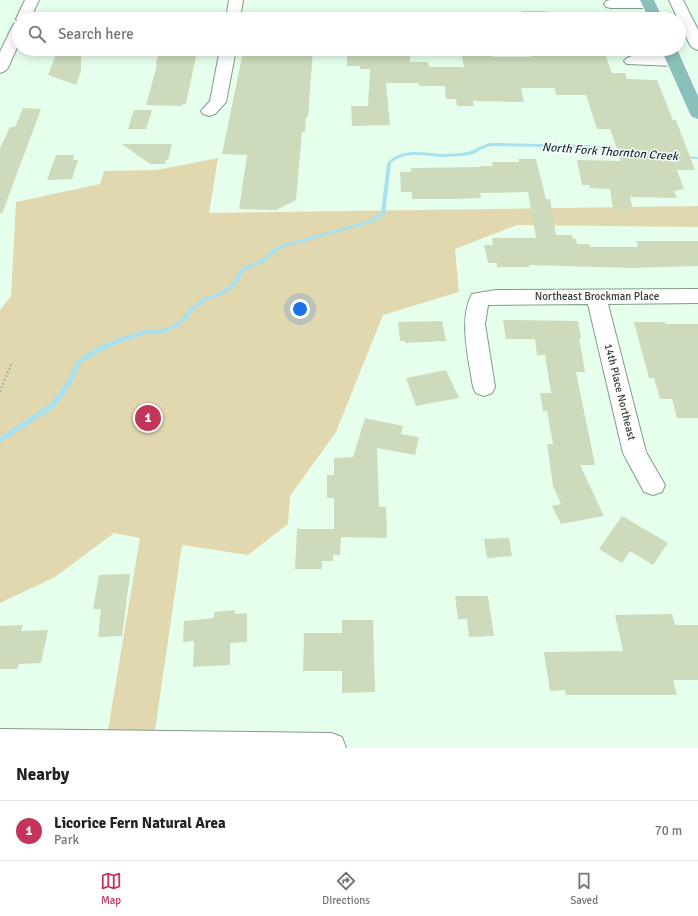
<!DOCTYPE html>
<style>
:root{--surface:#fff;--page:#f6f6f6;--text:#202124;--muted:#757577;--line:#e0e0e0;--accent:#c3345a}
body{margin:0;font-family:Signika,sans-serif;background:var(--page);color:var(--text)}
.you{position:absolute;left:300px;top:309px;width:14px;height:14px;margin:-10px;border:3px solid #fff;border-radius:50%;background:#1a73e8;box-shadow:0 0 0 6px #1a73e833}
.badge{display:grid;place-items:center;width:26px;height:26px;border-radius:50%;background:var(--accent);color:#fff;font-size:13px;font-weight:700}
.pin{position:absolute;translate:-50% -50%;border:2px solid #fff;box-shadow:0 1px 4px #0006}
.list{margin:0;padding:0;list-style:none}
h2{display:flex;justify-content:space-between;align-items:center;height:52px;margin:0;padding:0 16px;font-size:17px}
h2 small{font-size:13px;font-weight:400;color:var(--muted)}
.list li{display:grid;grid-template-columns:26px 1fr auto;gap:12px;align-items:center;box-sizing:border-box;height:60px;padding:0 16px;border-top:1px solid var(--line)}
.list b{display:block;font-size:15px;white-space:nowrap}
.list p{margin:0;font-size:13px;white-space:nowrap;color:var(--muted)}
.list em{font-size:13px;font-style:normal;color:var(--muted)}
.icon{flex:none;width:22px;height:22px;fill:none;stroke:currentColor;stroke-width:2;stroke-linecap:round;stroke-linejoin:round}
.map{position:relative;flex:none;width:698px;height:748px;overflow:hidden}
.search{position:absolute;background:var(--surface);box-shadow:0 2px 10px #0003;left:12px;right:12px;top:12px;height:44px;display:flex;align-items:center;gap:10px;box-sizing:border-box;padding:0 14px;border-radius:22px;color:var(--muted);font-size:15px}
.sheet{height:112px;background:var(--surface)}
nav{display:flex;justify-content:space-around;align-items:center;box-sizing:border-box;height:56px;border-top:1px solid var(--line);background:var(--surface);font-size:11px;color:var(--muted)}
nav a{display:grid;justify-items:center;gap:2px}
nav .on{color:var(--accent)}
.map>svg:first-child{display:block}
.green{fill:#e2d8b0}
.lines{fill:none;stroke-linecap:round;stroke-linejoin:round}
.stream{fill:#a9e1ee;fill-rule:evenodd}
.building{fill:#cddabb}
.minor-casing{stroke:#809c88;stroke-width:2}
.major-casing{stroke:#fff;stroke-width:2}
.path{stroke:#a6baab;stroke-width:2.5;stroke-dasharray:2 2;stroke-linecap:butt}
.minor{fill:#fff;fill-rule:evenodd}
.major{fill:#89c1ba;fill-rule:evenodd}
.labels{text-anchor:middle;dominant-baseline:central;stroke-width:3;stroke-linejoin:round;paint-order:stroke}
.street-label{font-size:11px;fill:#313d34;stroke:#fff}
.water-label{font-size:12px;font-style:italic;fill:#133036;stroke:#fff}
</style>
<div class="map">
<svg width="698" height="748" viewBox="0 0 698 748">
<rect width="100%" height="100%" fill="#e6ffed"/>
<polygon class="green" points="218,158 209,213 698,206 698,227 517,225 455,249 459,292 383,315 336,432 290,496 288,524 248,555 182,545 155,730 108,730 140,538 114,533 55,577 0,603 0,310 11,296 16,202 100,184 104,171 157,170"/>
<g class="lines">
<g class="stream">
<path d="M496 143 587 145 613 148 627 153 625 154 613 151 587 148 492 146C485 147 481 150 475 153 471 155 467 155 463 156 456 156 449 157 441 157 424 156 406 151 391 163L385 215 371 223 281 248 264 262 246 270 242 274 239 282 229 291 218 297 207 300 193 311 186 320 177 327 164 333H149L119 343 98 353 81 363 72 383 55 407 0 443V437L51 403 68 380 77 360 94 349 115 339 149 329H163L173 325 182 318 189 309 203 298 214 295 225 289 235 280 237 273 242 268 260 260 277 246 367 221 381 213 387 163C402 147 422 153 442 154 451 154 459 153 467 152 473 151 478 147 484 145 488 143 492 143 496 143Z"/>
<polygon points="680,156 698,157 698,159 682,158 680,158"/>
</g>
</g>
<g class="building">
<polygon points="522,11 546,11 547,15 590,15 591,19 524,19"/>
<polygon points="464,14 484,14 485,19 464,19"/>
<polygon points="269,49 313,49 308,117 306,117 305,132 302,132 296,200 276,210 239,209 247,155 222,154 243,52 268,53"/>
<polygon points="470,49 491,49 493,57 531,57 529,49 603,49 612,73 625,73 627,79 657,80 673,120 676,120 695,170 677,170 684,189 674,191 677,198 630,197 633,210 613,209 610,189 590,188 589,185 582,185 577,160 621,161 610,129 597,129 586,95 556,95 555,88 521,88 524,102 473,101 474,106 457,106 456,99 446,99 445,86 419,86 419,83 386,83 390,125 352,126 351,106 368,106 370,69 360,69 360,66 347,66 347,50 404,51 404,55 410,55 410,62 428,62 429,67 464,67 462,56 471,56"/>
<polygon points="81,50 81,71 76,85 48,75 57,52"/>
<polygon points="159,51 197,51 186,104 182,104 182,106 146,105 157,65 156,64"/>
<polygon points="23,108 41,109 2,214 0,213 0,148 10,127 15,127"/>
<polygon points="134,110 152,110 146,129 128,129"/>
<polygon points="122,144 172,144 168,160 166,160 165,164 150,164"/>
<polygon points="56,155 74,155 73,160 78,160 72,179 47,180"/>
<polygon points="518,159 536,159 546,199 550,199 556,235 572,235 573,239 576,239 577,244 589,244 590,247 638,247 636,241 698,241 698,266 632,268 529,265 530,267 497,267 497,263 488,263 484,245 493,245 492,238 536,238 528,192 480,193 481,198 453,199 412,199 412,192 401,192 400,172 411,172 411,168 481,167 481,166 493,166 492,162 519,162"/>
<polygon points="503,320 578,321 581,338 579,338 585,372 576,372 595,465 580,465 604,516 561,524 552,506 561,504 553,486 547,444 553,444 547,411 543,411 540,393 551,393 545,355 537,355 535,339 506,339"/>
<polygon points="442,321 446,341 405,343 405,341 400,341 398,322"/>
<polygon points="634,322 665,322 666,324 698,324 698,418 677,418 672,399 660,399 654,378 649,378"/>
<polygon points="446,370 459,398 416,406 406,378"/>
<polygon points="365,418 403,426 401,434 419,437 415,455 377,448 379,507 386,507 387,538 341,537 340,555 333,555 333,561 322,561 322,569 295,569 297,529 334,529 334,498 327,498 327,475 334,475 334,458 353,457"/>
<polygon points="622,516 668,543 653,565 630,551 622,563 599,549"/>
<polygon points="509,538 512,556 487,558 484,539"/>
<polygon points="130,574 122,636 98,637 101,609 93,609 99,575"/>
<polygon points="455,596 488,596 494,636 469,637 467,619 458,619"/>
<polygon points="235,610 235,614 247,613 247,642 230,643 230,665 193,667 194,641 183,642 184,621 214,618 214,612"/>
<polygon points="672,614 675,625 698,625 698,680 673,680 677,695 566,695 565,690 550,691 544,652 623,651 615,615"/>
<polygon points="342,620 373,620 375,692 342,693 342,671 303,671 304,633 342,633"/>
<polygon points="23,625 21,631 48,630 41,663 19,664 17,669 0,669 0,626"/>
</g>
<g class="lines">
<defs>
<g id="minor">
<polygon points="25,0 39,0 30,19 19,19 18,22 16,19"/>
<polygon points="229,0 243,0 240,19 226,19"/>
<polygon points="610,0 650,0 654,1 656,4 654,7 649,8 611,8 606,7 604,4 606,1"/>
<polygon points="669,0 683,0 698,30 698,50 693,48 690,45"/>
<polygon points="19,23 19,43 8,68 5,71 0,73 0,52 12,27 14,24"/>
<polygon points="220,49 236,49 226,102 215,114 209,116 203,114 201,111 210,101"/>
<polygon points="632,56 674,56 679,58 682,61 679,64 674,66 627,64 624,61 627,58"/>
<path d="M698 289V303L608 304 646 452 665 485 662 492 653 495 644 492 623 453 588 304 488 305 485 324 495 387 492 393 484 396 476 393 473 387C469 361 458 318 472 294L496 290Z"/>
<polygon points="0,729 331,733 342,737 346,748 0,748"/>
</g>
<g id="major">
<polygon points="640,0 654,0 663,19 649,19"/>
<polygon points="661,49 677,49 698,96 698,119 692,117 690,114"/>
</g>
</defs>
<use href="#minor" class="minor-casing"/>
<use href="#major" class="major-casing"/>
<polyline class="path" points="0,392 12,362"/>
<use href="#minor" class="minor"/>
<use href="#major" class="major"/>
</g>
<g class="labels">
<g class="street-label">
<text x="597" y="296">Northeast Brockman Place</text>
<text transform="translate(620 392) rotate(76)">14th Place Northeast</text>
</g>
<g class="water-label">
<text transform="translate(610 152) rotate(4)">North Fork Thornton Creek</text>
</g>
</g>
</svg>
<div class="you"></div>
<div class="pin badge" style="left:148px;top:418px">1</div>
<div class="search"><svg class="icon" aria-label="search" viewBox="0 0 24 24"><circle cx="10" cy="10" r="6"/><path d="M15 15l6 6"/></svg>Search here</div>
</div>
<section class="sheet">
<h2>Nearby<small></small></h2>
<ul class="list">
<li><span class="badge">1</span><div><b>Licorice Fern Natural Area</b><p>Park</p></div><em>70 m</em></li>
</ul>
</section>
<nav>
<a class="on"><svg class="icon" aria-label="map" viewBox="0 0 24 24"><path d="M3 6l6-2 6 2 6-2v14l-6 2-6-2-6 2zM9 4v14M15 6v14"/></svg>Map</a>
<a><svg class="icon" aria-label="directions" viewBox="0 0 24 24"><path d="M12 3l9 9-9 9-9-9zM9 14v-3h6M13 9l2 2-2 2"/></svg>Directions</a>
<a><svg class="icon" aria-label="saved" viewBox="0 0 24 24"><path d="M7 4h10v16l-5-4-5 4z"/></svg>Saved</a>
</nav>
